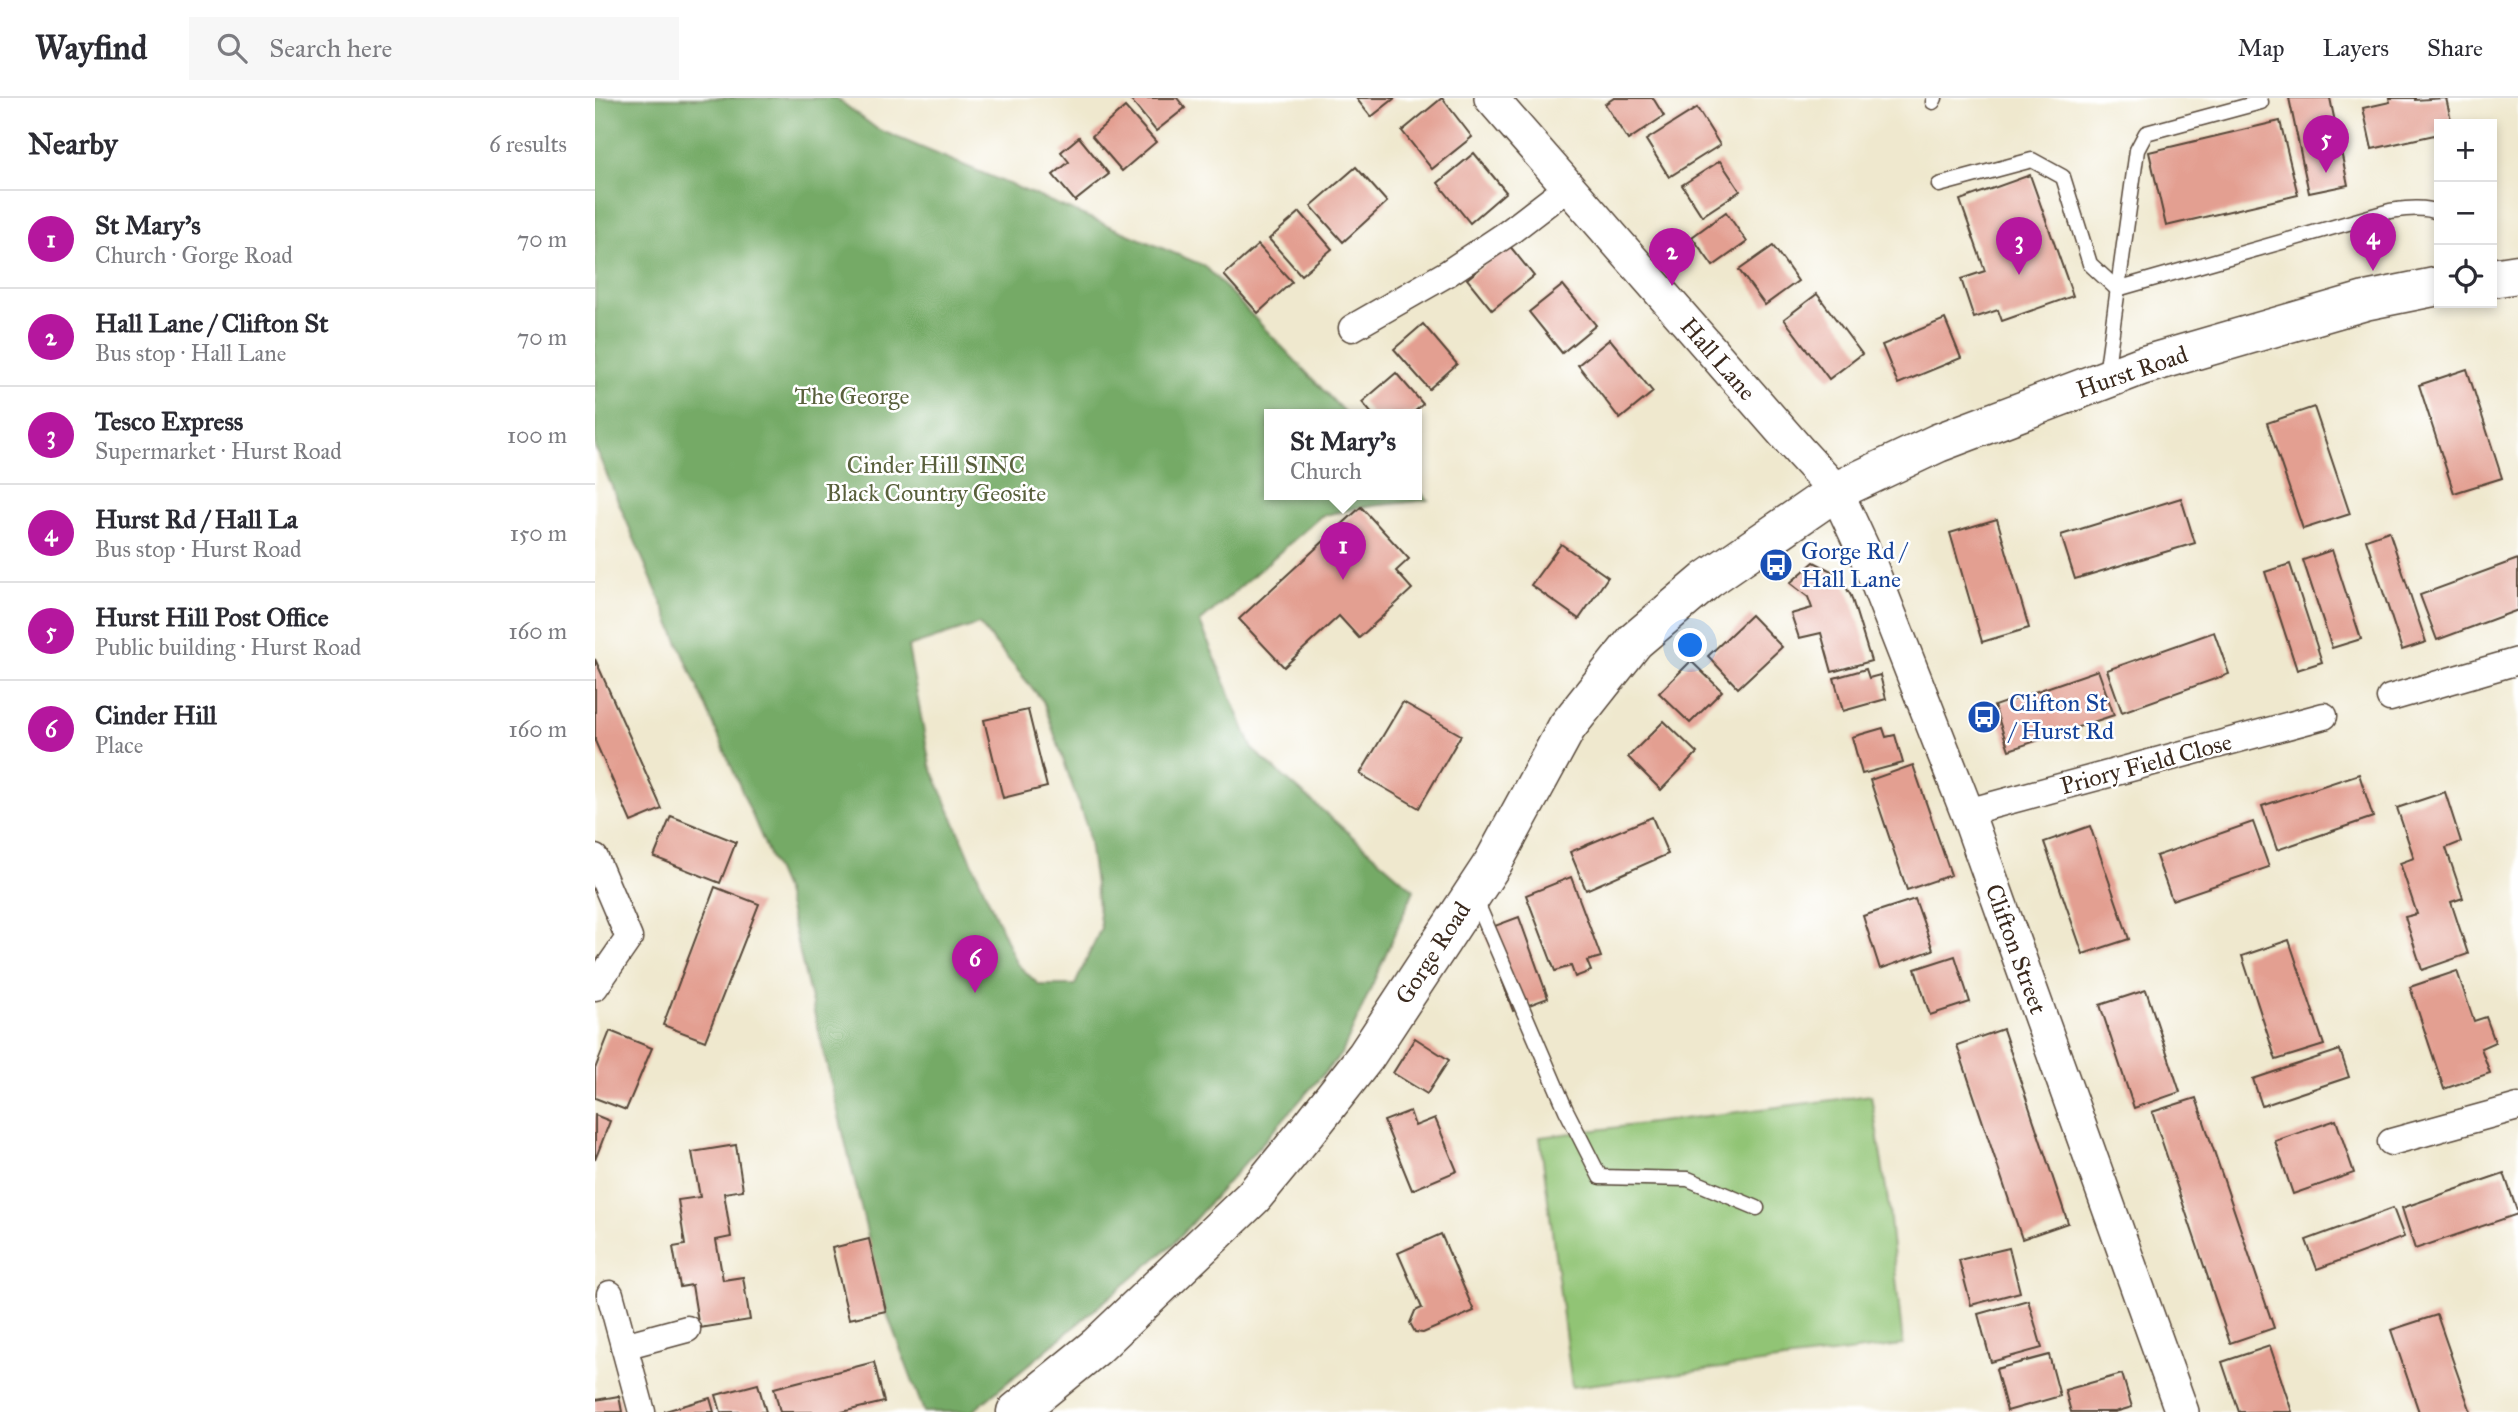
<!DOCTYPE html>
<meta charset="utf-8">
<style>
:root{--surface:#fff;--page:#f7f7f7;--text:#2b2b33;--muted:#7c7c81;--line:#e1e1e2;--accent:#b5179e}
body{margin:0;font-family:"IM FELL Great Primer",serif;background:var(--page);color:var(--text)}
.controls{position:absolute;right:21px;top:21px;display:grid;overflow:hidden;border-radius:0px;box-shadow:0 4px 10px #0003}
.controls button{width:63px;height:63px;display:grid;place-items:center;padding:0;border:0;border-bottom:2px solid var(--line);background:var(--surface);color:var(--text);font:35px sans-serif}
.you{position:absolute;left:1096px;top:548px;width:24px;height:24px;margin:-18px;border:5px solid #fff;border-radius:50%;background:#1a73e8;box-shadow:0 0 0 10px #1a73e833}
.badge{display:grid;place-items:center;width:46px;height:46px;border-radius:50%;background:var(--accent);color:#fff;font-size:23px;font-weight:700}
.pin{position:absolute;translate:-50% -58px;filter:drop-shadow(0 2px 4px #0008)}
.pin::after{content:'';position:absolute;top:37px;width:24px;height:21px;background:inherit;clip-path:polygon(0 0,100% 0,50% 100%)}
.popup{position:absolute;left:669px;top:311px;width:158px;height:91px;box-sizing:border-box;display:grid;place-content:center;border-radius:0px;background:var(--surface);filter:drop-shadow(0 2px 5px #0005);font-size:23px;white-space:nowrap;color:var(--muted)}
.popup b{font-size:26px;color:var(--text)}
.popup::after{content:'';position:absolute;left:50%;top:100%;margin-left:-14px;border:14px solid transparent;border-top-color:var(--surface)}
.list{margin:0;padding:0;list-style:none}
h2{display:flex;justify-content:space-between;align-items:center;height:91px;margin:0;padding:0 28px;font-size:30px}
h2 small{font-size:23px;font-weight:400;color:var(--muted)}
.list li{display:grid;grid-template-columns:46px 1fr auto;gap:21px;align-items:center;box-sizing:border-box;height:98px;padding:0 28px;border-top:2px solid var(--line)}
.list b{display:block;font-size:26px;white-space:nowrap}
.list p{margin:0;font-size:23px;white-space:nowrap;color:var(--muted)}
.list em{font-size:23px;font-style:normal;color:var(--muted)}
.icon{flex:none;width:38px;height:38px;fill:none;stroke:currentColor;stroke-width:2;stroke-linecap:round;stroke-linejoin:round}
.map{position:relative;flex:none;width:1923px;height:1314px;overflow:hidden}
header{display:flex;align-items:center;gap:42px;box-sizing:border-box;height:98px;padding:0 35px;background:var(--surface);border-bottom:2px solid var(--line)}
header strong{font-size:33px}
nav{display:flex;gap:38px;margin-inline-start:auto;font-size:24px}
.search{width:490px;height:63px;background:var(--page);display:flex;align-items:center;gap:18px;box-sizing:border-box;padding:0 24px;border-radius:0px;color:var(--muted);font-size:26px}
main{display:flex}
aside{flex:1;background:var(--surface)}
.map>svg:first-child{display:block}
.green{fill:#91c475;stroke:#66774a;stroke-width:2}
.forest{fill:#74aa66;stroke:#586a42;stroke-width:2;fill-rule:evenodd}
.building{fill:#e39f91}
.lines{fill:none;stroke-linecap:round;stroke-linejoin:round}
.service-casing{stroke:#564638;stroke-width:17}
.minor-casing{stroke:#564638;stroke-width:29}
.tertiary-casing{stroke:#564638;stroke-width:36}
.primary-casing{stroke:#564638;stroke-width:41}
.service{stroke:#fff;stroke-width:14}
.minor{stroke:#fff;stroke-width:26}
.tertiary{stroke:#fff;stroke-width:33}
.primary{stroke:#fff;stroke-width:38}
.labels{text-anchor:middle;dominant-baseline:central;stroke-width:5;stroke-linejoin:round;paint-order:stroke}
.street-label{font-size:24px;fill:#3b2a1e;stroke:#fff}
.park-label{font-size:24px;fill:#59603c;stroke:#fff}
.transit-label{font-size:24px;fill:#164399;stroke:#fff;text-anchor:start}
</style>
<header>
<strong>Wayfind</strong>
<div class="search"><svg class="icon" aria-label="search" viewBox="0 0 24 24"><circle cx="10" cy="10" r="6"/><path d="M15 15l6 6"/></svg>Search here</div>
<nav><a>Map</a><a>Layers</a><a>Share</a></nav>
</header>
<main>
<aside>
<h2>Nearby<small>6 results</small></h2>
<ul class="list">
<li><span class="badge">1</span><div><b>St Mary's</b><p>Church · Gorge Road</p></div><em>70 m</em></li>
<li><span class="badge">2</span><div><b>Hall Lane / Clifton St</b><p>Bus stop · Hall Lane</p></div><em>70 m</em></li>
<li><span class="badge">3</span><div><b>Tesco Express</b><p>Supermarket · Hurst Road</p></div><em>100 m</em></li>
<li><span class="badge">4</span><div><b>Hurst Rd / Hall La</b><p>Bus stop · Hurst Road</p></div><em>150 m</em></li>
<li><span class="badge">5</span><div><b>Hurst Hill Post Office</b><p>Public building · Hurst Road</p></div><em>160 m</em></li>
<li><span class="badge">6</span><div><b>Cinder Hill</b><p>Place</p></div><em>160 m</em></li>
</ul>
</aside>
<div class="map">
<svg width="1923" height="1314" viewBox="0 0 1923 1314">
<rect width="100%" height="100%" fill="#fff"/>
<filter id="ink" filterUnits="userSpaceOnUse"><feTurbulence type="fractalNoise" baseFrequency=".0143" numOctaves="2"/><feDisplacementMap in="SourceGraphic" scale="14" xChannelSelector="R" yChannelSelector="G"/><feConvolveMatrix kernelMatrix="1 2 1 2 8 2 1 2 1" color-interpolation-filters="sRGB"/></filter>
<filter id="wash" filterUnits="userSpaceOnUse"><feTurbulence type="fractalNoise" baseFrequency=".00686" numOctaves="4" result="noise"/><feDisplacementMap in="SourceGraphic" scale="28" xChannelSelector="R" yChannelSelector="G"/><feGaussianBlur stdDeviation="1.57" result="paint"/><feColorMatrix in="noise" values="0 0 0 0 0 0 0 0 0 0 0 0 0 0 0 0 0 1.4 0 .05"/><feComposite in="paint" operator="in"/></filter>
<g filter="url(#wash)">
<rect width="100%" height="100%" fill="#efe8ce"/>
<polygon class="green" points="1276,997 1293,1103 1308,1247 977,1289 945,1039"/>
<path class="forest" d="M0 0H241L282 31 610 168 751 316H674V396H822V390L833 402 766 409 726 418 605 524 658 652 819 792 747 955 578 1146 377 1314H329L291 1213 190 794 0 349ZM384 526 448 603 492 730 506 830 480 887H444L421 865 335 667 313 549Z"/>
<g id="blocks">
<g class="building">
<polygon points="534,0 582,0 590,10 561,33"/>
<polygon points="761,0 800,0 776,19"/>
<polygon points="847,0 877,39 837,71 807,33"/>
<polygon points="1019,0 1058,0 1069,18 1033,42 1010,6"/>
<polygon points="1694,0 1735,0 1753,87 1714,95"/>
<polygon points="1794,0 1820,0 1820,2 1851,0 1857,26 1844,26 1844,36 1777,51 1768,10 1795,4"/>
<polygon points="530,9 561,44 527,73 497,38"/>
<polygon points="1102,10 1125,47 1074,79 1051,42"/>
<polygon points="1685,23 1703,97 1571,128 1554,54"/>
<polygon points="484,39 514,76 480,103 458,77 474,64 466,54"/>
<polygon points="879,55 911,94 875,125 843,85"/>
<polygon points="1125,63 1145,93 1107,118 1087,87"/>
<polygon points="761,69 792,104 748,144 716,108"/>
<polygon points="1435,77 1478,198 1407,223 1403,212 1379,220 1366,181 1390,173 1365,102"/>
<polygon points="705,114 737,151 706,177 674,141"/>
<polygon points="1131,114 1152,144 1118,168 1097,139"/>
<polygon points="663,147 697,184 663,215 629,177"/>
<polygon points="914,147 939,178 897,212 872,181"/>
<polygon points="1178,148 1203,183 1170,207 1144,172"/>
<polygon points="968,187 1001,227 967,255 934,214"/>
<polygon points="1222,196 1267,256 1234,281 1189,221"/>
<polygon points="1350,221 1366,260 1303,286 1287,247"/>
<polygon points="828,226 862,266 834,291 799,251"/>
<polygon points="1015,241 1058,294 1025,321 983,267"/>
<polygon points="1872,271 1907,380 1859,395 1824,287"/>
<polygon points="801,275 828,306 817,316 777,316 767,304"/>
<polygon points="1719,309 1755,416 1708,431 1672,325"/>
<polygon points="1586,400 1600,445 1480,481 1466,437"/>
<polygon points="766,409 814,461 801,473 817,491 764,540 744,518 689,569 644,521"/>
<polygon points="1402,421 1434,530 1387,544 1355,435"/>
<polygon points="1794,433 1831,544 1807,552 1771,441"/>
<polygon points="966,446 1013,479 984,521 936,487"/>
<polygon points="1737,452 1766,541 1737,550 1708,462"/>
<polygon points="1923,461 1923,512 1842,542 1825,497"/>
<polygon points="1219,464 1244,477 1256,498 1276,563 1237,574 1226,535 1204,540 1196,516 1217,510 1213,499 1195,485"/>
<polygon points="1695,466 1727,564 1702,572 1670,474"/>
<polygon points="1156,517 1187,549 1143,590 1113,558"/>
<polygon points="1619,534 1634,576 1527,614 1512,572"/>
<polygon points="0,561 67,711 36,724 0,643"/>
<polygon points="1096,563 1127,593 1095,625 1064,595"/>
<polygon points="1271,571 1274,580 1285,577 1291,601 1248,613 1239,580"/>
<polygon points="1503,572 1519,617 1414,652 1399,608"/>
<polygon points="808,604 866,637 824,710 765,676"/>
<polygon points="433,612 452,689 408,700 389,622"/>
<polygon points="1069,623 1102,655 1066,692 1033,659"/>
<polygon points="1288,630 1291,639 1300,637 1308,665 1267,676 1257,639"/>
<polygon points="1318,667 1356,777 1312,792 1275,682"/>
<polygon points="1764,676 1778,719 1682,752 1667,708"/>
<polygon points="1850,694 1866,744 1851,750 1868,800 1856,804 1873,856 1827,872 1810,819 1822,816 1805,765 1819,760 1802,710"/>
<polygon points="76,718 141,744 125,785 59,759"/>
<polygon points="1057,719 1073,756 991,792 975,754"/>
<polygon points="1658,724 1674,769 1577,802 1561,758"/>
<polygon points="1495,728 1534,841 1488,856 1449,744"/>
<polygon points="976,779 1006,859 992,863 996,873 980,879 976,868 960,873 931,797"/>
<polygon points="120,789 164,806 110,943 68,927"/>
<polygon points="1320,801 1338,852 1285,871 1268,818"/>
<polygon points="924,819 953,900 918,913 889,832"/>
<polygon points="1694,842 1729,947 1681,962 1647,858"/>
<polygon points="1360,858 1375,904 1335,917 1320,871"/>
<polygon points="1862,873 1879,923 1891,919 1900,944 1886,950 1895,975 1849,991 1815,889"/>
<polygon points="1551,892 1585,994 1539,1010 1505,907"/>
<polygon points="1408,931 1473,1125 1427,1141 1362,947"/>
<polygon points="15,933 57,950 31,1012 0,1000 0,971"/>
<polygon points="820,940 854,962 832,996 798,975"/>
<polygon points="1745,952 1754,979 1667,1008 1658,981"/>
<polygon points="1601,1000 1679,1230 1635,1245 1557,1014"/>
<polygon points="815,1013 820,1028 840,1020 862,1073 817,1092 789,1023"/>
<polygon points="0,1017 15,1023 0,1062"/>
<polygon points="1741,1022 1759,1075 1698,1096 1680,1043"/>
<polygon points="141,1047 148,1092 129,1095 136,1139 121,1142 128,1182 148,1179 155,1222 104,1230 97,1187 85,1189 78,1149 90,1147 83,1102 105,1099 97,1054"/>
<polygon points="1909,1075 1923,1116 1820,1151 1807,1110"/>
<polygon points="1798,1110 1809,1139 1722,1171 1711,1142"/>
<polygon points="846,1136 879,1213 828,1235 820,1234 815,1225 820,1213 827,1210 803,1155"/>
<polygon points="274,1141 291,1213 254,1221 237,1150"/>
<polygon points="1414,1150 1425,1194 1376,1207 1364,1162"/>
<polygon points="1433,1202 1447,1250 1396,1264 1383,1216"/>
<polygon points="1842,1217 1859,1266 1876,1314 1824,1314 1796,1232"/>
<polygon points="1675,1248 1697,1314 1644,1314 1627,1264"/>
<polygon points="1454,1257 1465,1298 1412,1313 1401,1271"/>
<polygon points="279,1264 289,1304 247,1314 185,1314 179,1290"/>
<polygon points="1527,1276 1537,1309 1520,1314 1476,1314 1470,1292"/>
<polygon points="163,1286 171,1314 126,1314 121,1297"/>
<polygon points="24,1298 27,1314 0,1314 0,1302"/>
<polygon points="115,1300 119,1314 70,1314 70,1313"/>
</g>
</g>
</g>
<g filter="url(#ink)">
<use href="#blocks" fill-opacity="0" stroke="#564638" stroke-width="2"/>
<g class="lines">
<defs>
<g id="service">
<polyline points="1338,4 1340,0"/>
<polyline points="1344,87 1437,62 1468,79 1495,166 1522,191"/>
<path d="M1522 191 1795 113C1810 111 1830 108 1844 115"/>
<polyline points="1511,277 1542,52 1551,35 1666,4"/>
<polyline points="880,800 971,1012 1005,1079 1093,1081 1162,1110"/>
</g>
<g id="minor">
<polyline points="757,230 853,175 913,135 973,89"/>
<polyline points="1795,600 1923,563"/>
<polyline points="1372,714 1729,618"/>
<polyline points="0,760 34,840 0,889"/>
<polyline points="1796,1044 1923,1009"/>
<polyline points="15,1196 47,1314"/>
<polyline points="29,1248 92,1231"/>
</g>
<polyline id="tertiary" points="896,0 1205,354 1241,393 1274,464 1372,714 1587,1314"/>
<g id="primary">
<polyline points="1897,180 1923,176"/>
<polyline points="421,1314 502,1248 658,1099 713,1032 771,958 898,765 972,629 1040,543 1112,482 1241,393 1343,345 1546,268 1770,203 1844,188"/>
</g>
</defs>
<use href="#service" class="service-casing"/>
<use href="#minor" class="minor-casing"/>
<use href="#tertiary" class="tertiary-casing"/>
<use href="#primary" class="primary-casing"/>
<use href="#service" class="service"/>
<use href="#minor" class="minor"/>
<use href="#tertiary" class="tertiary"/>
<use href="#primary" class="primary"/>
</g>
</g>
<defs>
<symbol id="bus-disc" viewBox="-11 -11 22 22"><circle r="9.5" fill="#1a4fb4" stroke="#fff"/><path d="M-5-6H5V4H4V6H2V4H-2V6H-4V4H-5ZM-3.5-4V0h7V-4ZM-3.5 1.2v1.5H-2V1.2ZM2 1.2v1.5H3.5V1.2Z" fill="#fff"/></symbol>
</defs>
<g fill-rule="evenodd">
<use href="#bus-disc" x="1162" y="448" width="38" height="38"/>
<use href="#bus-disc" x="1370" y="600" width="38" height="38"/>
</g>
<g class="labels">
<g class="street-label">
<text transform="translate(1123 261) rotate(49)">Hall Lane</text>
<text transform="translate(1537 274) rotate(-19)">Hurst Road</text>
<text transform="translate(1551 666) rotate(-15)">Priory Field Close</text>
<text transform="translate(1421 851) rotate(70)">Clifton Street</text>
<text transform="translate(838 855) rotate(-57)">Gorge Road</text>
</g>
<g class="park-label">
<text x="257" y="298">The George</text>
<text x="341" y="367">Cinder Hill SINC<tspan x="341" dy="28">Black Country Geosite</tspan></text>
</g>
<g class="transit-label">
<text x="1206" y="453">Gorge Rd /<tspan x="1206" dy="28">Hall Lane</tspan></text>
<text x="1414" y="605">Clifton St<tspan x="1414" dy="28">/ Hurst Rd</tspan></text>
</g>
</g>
</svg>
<div class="controls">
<button>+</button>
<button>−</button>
<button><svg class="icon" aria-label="locate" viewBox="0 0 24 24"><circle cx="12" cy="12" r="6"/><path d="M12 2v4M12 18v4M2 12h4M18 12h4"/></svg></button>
</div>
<div class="you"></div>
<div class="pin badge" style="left:748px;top:482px">1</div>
<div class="popup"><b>St Mary's</b>Church</div>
<div class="pin badge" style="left:1077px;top:188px">2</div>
<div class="pin badge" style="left:1424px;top:177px">3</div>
<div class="pin badge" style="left:1778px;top:173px">4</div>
<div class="pin badge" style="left:1731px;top:75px">5</div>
<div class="pin badge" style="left:380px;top:895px">6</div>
</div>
</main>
